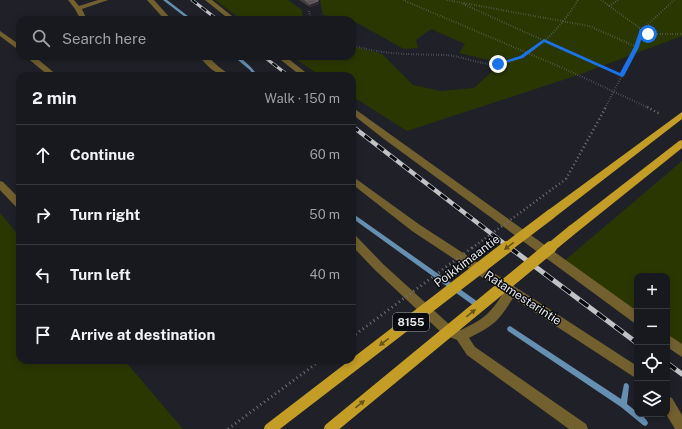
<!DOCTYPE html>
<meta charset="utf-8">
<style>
:root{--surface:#18191e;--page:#25262b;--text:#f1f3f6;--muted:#9fa0a4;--line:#36383c}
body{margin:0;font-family:"Public Sans",sans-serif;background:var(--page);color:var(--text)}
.controls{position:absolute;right:12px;bottom:12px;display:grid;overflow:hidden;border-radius:8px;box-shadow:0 2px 6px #0003}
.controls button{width:36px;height:36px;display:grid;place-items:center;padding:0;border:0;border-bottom:1px solid var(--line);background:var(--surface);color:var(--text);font:20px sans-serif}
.stop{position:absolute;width:12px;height:12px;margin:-9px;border:3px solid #1a73e8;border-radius:50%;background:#fff}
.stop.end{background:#1a73e8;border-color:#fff;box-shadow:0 1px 4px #0008}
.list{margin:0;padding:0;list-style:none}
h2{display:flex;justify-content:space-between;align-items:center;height:52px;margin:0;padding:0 16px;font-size:17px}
h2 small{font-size:13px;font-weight:400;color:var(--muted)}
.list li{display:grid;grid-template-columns:26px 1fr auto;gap:12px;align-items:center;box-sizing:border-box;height:60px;padding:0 16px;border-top:1px solid var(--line)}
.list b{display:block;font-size:15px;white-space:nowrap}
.list em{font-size:13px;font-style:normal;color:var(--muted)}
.icon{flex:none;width:22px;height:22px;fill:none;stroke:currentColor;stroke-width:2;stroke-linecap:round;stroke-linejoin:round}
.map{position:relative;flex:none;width:682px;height:429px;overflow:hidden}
.search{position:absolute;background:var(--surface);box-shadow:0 2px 6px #0003;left:16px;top:16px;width:340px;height:44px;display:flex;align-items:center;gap:10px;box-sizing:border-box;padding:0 14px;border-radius:12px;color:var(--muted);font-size:15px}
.panel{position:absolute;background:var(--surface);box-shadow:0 2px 6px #0003;left:16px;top:72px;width:340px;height:292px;border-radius:12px}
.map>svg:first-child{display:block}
.green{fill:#2b3700}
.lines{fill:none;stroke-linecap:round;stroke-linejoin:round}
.stream{fill:#6690b2;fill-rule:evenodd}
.path-far2{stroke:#707177;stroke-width:2;stroke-dasharray:0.5 2;stroke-linecap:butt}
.path-far1{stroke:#707177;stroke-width:2.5;stroke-dasharray:1 3;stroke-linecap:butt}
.path{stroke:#707177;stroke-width:3;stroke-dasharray:1 3.5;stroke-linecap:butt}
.service{fill:#72602f;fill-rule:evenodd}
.primary{fill:#c39d26;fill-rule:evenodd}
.rail-far2-casing{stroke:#c0c2c6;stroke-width:3}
.rail-far1-casing{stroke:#c0c2c6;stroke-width:4.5}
.rail-casing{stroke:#c0c2c6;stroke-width:5}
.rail-far2{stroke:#0a0b0e;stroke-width:2;stroke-dasharray:6;stroke-linecap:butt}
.rail-far1{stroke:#0a0b0e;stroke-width:3;stroke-dasharray:8;stroke-linecap:butt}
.rail{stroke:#0a0b0e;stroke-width:3.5;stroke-dasharray:11;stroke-linecap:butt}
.path-bridge-far1{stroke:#707177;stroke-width:2.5;stroke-dasharray:1 3;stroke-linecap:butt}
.path-bridge{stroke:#707177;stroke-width:3;stroke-dasharray:1 3.5;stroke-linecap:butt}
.primary-bridge-far1{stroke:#c39d26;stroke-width:10}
.primary-bridge{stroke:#c39d26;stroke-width:12}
.wall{fill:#463f42}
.shaded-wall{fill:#302b30}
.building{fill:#575054;stroke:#6d686b}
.oneway{fill:#66541a}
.route{fill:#1a73e8}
.labels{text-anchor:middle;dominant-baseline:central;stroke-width:3;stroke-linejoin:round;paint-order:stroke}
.shield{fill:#0a0b0e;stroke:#a2a4a7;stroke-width:1}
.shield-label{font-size:11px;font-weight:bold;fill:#e3e5e9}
.street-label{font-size:12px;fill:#e3e5e9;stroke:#0a0b0e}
</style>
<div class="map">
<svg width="682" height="429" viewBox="0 0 682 429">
<rect width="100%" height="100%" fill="#202128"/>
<g class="green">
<polygon points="215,0 288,0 302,10 302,20 242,20"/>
<polygon points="320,0 682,0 682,36 578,75 407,131 352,96 352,76 321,76 291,56 305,56 308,58 309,56 352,56 352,46 382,54 413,85 441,91 474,88 497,67 493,61 459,53 465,44 431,29 416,40 418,48 404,49 352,20 323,15"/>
<polygon points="682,161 682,345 667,335 667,276 637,276 637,314 563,262"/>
<polygon points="0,213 20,237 20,360 124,360 183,429 0,429"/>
</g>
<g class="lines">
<g class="stream">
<polygon points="163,0 167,0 193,20 189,20"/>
<path d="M233 56C242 56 253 69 258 76H254L250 70Z"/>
<polygon points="352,213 481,304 482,306 481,308 479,309 477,308 352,218"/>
<path d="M510 326 621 399 624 384 626 383 628 384 629 386 627 404 637 412V414C641 414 647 419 648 423L647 425 645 426 643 425 621 407 508 331 507 329 508 327Z"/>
</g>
<g class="path-far2">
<polyline points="403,0 565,69 649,108"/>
<polyline points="447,0 589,26 637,47"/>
<polyline points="601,0 648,34 682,34"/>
<polyline points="463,4 622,76"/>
<polyline points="609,6 618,0"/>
<polyline points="309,11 311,20"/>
<path d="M352 45C382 55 411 54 443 55 461 55 478 65 497 64 530 62 562 27 578 0"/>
<polyline points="605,108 637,47 642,30 674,0"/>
</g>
<g class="path-far1">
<polyline points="647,107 660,114"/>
<polyline points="566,179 606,107"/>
</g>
<polyline class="path" points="228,429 321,360"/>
<g class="service">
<polygon points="68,0 74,0 79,6 98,0 108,0 82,9 87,20 81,20 75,9"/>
<polygon points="147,0 154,0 172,20 165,20"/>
<polygon points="205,0 212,0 237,20 230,20"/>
<polygon points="0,31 20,45 20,51 0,36"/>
<polygon points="25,56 34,56 58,76 49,76"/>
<path d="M199 56H207L219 67 231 76C216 76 208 67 199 56Z"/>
<polygon points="276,56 285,56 310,76 301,76"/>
<polygon points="352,107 637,311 637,323 633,322 384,139 352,114"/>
<path d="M352 176 420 225 637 366V379L513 298C498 322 494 325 469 338L475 347 586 424 588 429H569L467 355 457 340 443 334 375 270 352 246V235L356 236 383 264 451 326 461 330C484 319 490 314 504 292L412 231 352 184Z"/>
<polygon points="0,181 3,182 20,199 20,209 17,208 0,190"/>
<polygon points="667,334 682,344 682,357 667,347"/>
<polygon points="667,396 672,398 682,415 682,429 675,429 666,414"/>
</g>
<g class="primary">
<polygon points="682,112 682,119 555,217 547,217 546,214 547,211"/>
<polygon points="682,140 682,148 576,233 568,233 567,230 568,227 679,141"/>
</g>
<defs>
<g id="rail-far2">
<polyline points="192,0 218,20"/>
<polyline points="263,56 289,76"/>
</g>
<polyline id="rail-far1" points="352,126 510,248"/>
<g id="rail">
<polyline points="509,247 637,343"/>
<polyline points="667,363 682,374"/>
</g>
</defs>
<use href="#rail-far2" class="rail-far2-casing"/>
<use href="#rail-far1" class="rail-far1-casing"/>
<use href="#rail" class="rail-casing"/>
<use href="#rail-far2" class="rail-far2"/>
<use href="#rail-far1" class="rail-far1"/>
<use href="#rail" class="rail"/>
<polyline class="path-bridge-far1" points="472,248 566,179"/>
<polyline class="path-bridge" points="352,337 473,247"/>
<g class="primary-bridge-far1">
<polyline points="506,248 551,214"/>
<polyline points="550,248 572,230"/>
</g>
<g class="primary-bridge">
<polyline points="270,429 507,247"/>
<polyline points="330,429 551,247"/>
</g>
</g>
<polygon class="wall" points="299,0 318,0 318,1 319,4 310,7"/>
<polygon class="shaded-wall" points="318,1 319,4 310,7 310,4"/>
<polygon class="building" points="305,0 318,0 318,1 310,4"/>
<defs><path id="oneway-solid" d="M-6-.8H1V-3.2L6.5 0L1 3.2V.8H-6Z"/></defs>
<g class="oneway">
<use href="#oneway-solid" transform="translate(509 246) rotate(143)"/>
<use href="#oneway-solid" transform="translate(471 313) rotate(-39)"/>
<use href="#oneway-solid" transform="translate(384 342) rotate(143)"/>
<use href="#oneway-solid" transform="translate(360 404) rotate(-39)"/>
</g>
<polygon class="route" points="640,29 643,29 650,34 648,35 643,33 639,47 624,76 622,77 544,42 523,58 498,65 495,64 520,56 544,39 620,73 634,47"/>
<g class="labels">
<rect class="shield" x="393" y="313" width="36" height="18" rx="3"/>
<g class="shield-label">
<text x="411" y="322">8155</text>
</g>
<g class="street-label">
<text transform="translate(467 261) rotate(-37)">Poikkimaantie</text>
<text transform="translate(523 298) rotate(33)">Ratamestarintie</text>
</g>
</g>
</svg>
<div class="controls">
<button>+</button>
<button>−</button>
<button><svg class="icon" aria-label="locate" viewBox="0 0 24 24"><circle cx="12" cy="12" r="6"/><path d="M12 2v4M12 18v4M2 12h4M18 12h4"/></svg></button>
<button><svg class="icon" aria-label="layers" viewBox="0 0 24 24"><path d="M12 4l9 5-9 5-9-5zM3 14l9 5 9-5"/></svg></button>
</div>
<div class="stop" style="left:648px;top:34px"></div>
<div class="stop end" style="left:498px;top:64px"></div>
<div class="search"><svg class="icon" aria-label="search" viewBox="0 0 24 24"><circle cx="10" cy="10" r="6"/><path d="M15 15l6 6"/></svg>Search here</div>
<section class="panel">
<h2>2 min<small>Walk · 150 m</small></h2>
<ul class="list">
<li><svg class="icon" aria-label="ahead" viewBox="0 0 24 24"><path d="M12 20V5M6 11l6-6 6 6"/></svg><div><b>Continue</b></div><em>60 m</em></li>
<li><svg class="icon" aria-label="right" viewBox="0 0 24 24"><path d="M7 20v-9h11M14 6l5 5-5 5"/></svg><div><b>Turn right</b></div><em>50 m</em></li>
<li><svg class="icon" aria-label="left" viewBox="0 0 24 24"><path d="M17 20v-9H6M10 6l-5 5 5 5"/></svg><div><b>Turn left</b></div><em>40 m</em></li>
<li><svg class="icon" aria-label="arrive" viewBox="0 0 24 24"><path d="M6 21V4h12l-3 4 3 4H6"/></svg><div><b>Arrive at destination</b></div></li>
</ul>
</section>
</div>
